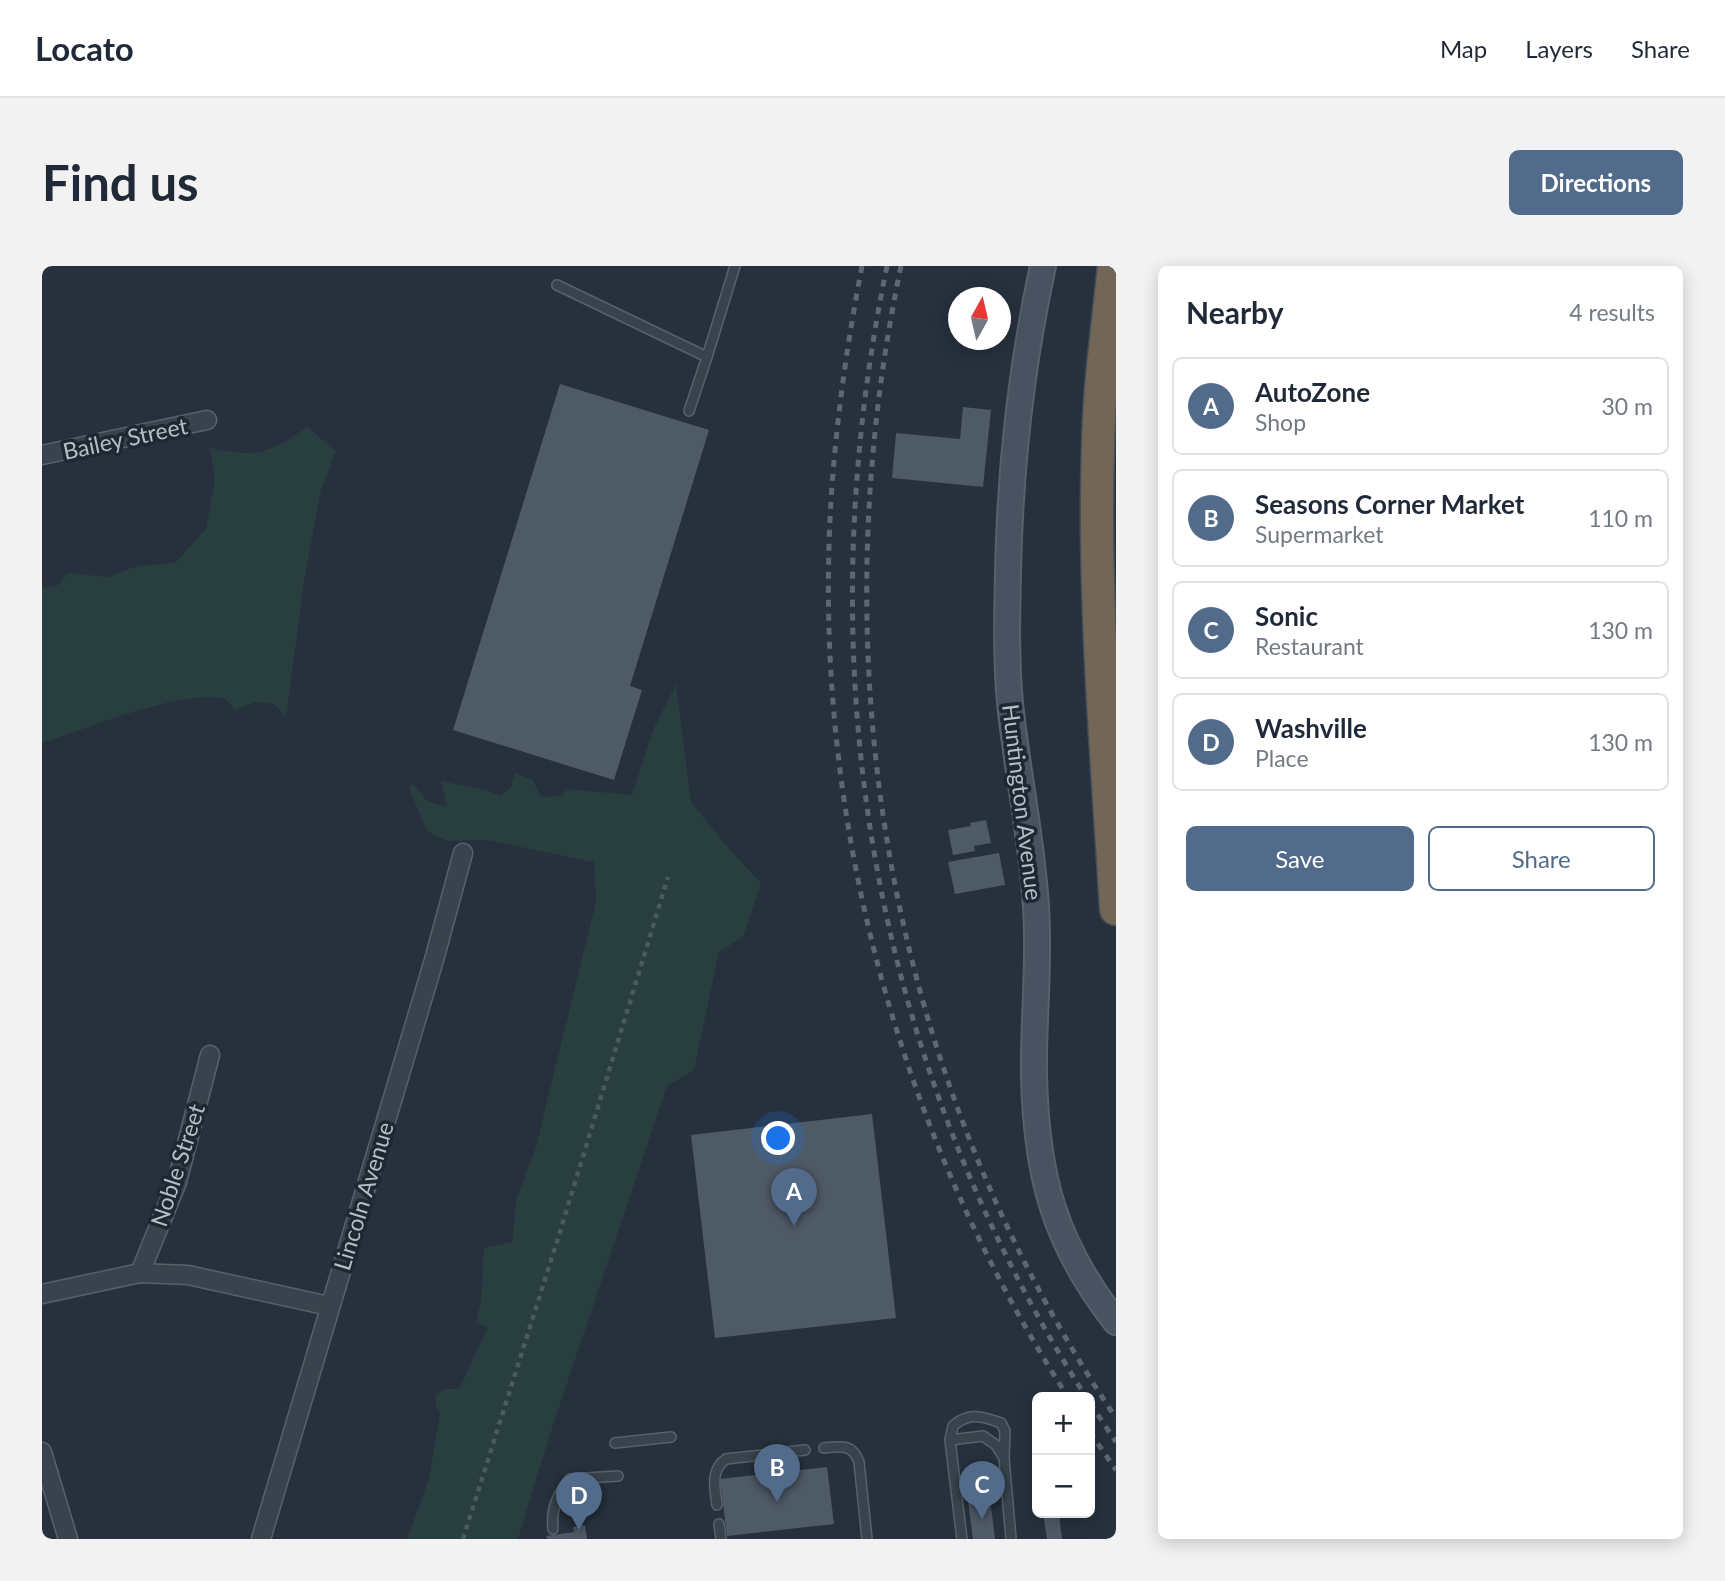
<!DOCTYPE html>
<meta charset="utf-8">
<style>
:root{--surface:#fff;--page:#f2f2f3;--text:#1f2937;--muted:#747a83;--line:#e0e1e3;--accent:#526b8b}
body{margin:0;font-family:Lato,sans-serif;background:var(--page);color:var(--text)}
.controls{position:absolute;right:21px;bottom:21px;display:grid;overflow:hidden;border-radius:10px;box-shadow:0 4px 18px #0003}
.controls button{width:63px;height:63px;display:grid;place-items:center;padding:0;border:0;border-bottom:2px solid var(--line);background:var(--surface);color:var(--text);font:35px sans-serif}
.compass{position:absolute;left:906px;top:21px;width:63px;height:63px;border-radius:50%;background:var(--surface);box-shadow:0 4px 18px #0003;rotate:8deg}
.you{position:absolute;left:737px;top:873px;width:24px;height:24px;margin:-18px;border:5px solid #fff;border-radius:50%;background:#1a73e8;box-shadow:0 0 0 10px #1a73e833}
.badge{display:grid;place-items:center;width:46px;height:46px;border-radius:50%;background:var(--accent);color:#fff;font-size:23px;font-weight:700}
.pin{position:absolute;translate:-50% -58px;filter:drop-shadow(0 2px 4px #0008)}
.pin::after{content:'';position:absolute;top:37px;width:24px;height:21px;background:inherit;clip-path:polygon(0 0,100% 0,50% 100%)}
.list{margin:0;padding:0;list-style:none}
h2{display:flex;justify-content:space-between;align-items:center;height:91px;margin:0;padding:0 28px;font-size:30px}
h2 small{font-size:23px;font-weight:400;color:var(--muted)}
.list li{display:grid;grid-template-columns:46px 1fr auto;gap:21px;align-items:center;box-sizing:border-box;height:98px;margin:0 14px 14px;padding:0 14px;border:2px solid var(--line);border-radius:10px}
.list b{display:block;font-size:26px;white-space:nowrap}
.list p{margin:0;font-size:23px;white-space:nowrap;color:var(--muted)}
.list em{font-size:23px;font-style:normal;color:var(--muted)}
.actions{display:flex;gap:14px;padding:21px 28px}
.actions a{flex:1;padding:16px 0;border:2px solid var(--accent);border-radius:10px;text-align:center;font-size:24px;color:var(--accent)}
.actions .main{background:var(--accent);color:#fff}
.map{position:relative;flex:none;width:1074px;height:1273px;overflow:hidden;border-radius:10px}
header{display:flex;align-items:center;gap:42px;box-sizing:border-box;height:98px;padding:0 35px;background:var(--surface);border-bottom:2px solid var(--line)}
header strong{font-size:33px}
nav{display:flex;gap:38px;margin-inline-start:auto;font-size:24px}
.intro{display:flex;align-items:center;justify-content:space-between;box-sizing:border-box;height:168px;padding:0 42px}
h1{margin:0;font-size:49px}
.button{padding:18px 32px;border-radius:10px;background:var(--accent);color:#fff;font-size:24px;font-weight:700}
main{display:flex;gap:42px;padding:0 42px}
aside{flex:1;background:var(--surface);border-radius:10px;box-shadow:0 4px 18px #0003}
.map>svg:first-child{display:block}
.green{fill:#293e3f}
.building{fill:#4f5a67}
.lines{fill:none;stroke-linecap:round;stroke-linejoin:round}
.lane-casing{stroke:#57616b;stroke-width:12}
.street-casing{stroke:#57616b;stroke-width:21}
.secondary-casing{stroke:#57616b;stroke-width:28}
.highway-casing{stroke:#444e58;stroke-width:35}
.path{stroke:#485b5d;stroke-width:4.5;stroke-dasharray:5 5;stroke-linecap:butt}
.lane{stroke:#39434d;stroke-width:9}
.street{stroke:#39434d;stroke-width:18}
.secondary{stroke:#485260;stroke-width:24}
.highway{stroke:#726657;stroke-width:32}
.rail{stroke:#5c6774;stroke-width:5;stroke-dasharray:7 7;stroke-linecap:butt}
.labels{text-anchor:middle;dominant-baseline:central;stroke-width:7;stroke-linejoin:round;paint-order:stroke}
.street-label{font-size:23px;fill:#b5bec8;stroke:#1e2832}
</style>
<header>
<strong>Locato</strong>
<nav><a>Map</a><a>Layers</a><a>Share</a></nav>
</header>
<div class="intro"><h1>Find us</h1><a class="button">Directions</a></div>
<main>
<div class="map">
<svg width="1074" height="1273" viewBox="0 0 1074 1273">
<rect width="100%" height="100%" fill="#26313d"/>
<g class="green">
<path d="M265 161 294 185 279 224 263 309 244 451 232 438 213 436 193 444 182 432C131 426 50 461 0 477V322L16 319 26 307 66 311 95 300 133 297 164 263 173 213 168 182C215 192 226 188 265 161Z"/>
<polygon points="634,418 649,536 687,583 719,617 701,671 677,686 652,804 625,820 509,1165 476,1273 365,1273 387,1213 398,1148 394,1140 394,1129 403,1123 417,1123 446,1061 434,1056 439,1036 442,982 470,976 475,931 494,881 554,635 552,596 444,574 405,575 385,565 367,522 370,516 385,535 405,541 399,515 444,524 459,530 469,521 473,507 491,514 499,531 520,530 524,523 590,529 611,464"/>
</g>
<g class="building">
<polygon points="518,118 667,164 588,420 600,424 572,514 411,464"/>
<polygon points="921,141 949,144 941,221 850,212 854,167 918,173"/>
<polygon points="944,554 949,577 932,580 933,585 911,589 906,564 929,560 928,557"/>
<polygon points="957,587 963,619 913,628 906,596"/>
<polygon points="830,848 854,1052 673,1072 649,869"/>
<polygon points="785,1201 792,1258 685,1270 678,1213"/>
<polygon points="948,1232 953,1273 931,1273 926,1235"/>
<polygon points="1001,1247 1017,1247 1020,1273 1005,1273"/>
<polygon points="543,1259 545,1273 505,1273 504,1270 532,1266 531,1261"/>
</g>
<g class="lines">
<defs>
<g id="lane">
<polyline points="515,19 665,91 693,0"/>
<polyline points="647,145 665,91"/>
<polyline points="908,1174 941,1170 954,1179 962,1192"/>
<polyline points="573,1177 629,1171"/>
<path d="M782 1182C799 1180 811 1178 817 1196L825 1273"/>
<path d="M675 1239C673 1222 668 1204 684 1193L763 1184"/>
<polyline points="677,1258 679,1273"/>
<path d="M511 1263C509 1242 515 1229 528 1213L576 1210"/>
<path d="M920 1273 908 1174 911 1160C927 1146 940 1150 959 1157L963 1165 962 1192 969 1273"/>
</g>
<g id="street">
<polyline points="0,189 165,154"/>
<polyline points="98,1007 135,916 168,789"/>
<polyline points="0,1028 98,1007 146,1009 287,1040"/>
<polyline points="0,1186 26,1273"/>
<polyline points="219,1273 392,694 421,587"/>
</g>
<path id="secondary" d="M1001 0C979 101 968 203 966 307 965 350 964 394 968 437 975 505 990 573 994 641 998 698 991 753 992 809 994 909 1012 977 1074 1056"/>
<path id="highway" d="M1072 0C1066 60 1057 120 1056 180 1051 335 1065 490 1074 643"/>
</defs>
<use href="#lane" class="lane-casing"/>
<use href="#street" class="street-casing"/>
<use href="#secondary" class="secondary-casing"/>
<use href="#highway" class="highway-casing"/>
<polyline class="path" points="421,1273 517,969 626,611"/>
<use href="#lane" class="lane"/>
<use href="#street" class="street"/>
<use href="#secondary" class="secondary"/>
<use href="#highway" class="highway"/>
<g class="rail">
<path d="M820 0C805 78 794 156 789 235 770 548 856 868 1026 1131"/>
<path d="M845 0C763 396 826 789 1044 1131"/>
<path d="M859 0C775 399 845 812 1074 1152"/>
<polyline points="1048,1137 1074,1176"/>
<polyline points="1048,1166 1074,1204"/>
</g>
</g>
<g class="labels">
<g class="street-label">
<text transform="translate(83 172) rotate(-12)">Bailey Street</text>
<text transform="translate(981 536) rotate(83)">Huntington Avenue</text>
<text transform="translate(135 899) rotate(-72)">Noble Street</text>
<text transform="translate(321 930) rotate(-73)">Lincoln Avenue</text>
</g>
</g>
</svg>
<div class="controls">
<button>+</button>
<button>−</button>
</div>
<svg class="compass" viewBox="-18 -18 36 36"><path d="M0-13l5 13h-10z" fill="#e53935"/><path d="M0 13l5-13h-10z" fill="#747a83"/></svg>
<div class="you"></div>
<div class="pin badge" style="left:752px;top:960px">A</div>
<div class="pin badge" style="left:735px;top:1236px">B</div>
<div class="pin badge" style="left:940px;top:1253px">C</div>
<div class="pin badge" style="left:537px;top:1264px">D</div>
</div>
<aside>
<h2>Nearby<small>4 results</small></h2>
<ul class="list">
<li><span class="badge">A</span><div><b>AutoZone</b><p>Shop</p></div><em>30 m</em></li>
<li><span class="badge">B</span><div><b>Seasons Corner Market</b><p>Supermarket</p></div><em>110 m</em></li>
<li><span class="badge">C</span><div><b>Sonic</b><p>Restaurant</p></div><em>130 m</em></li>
<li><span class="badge">D</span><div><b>Washville</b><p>Place</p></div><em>130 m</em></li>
</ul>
<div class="actions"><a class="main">Save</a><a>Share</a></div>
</aside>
</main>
